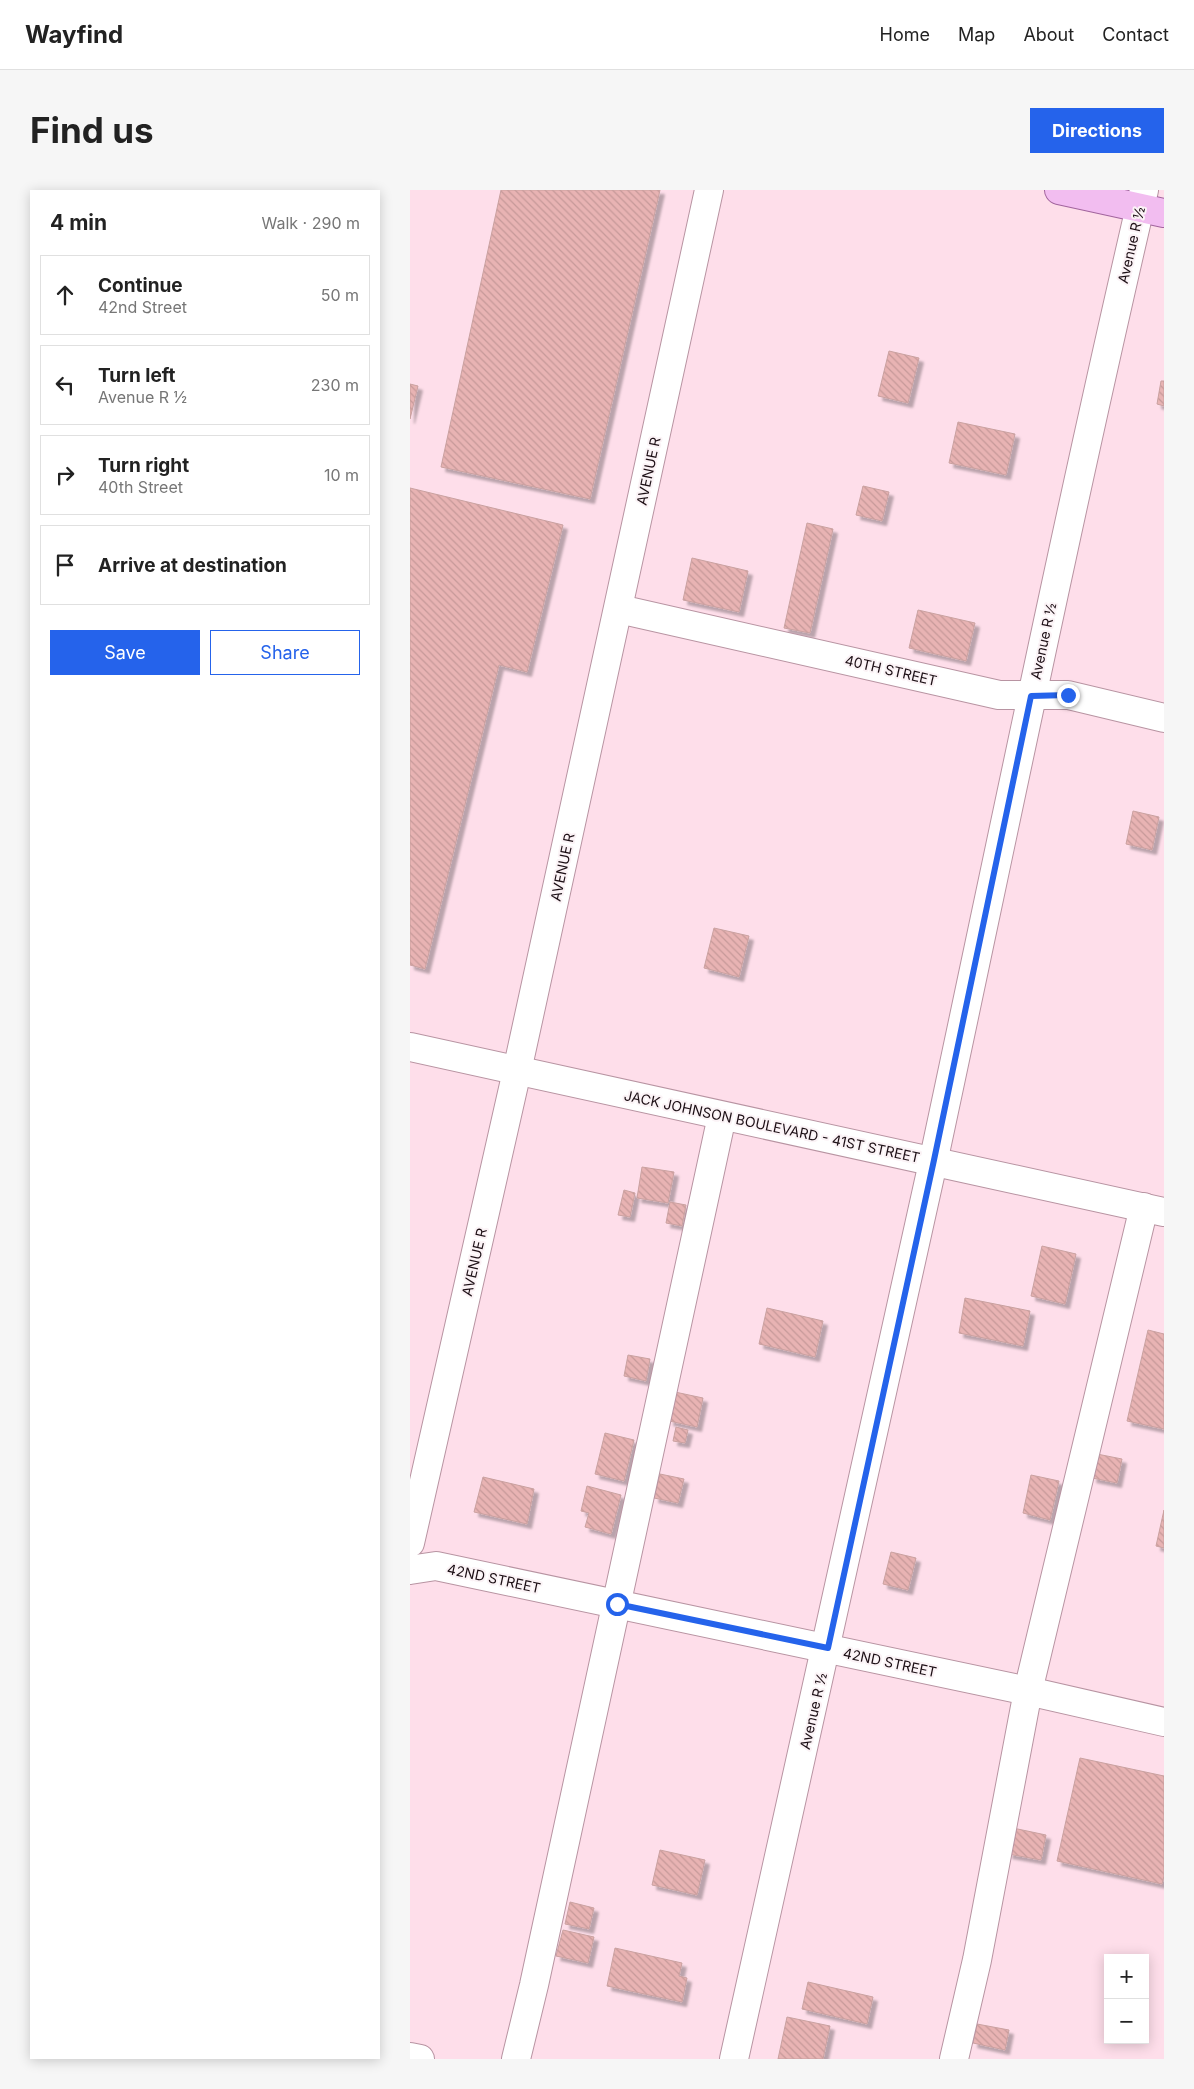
<!DOCTYPE html>
<meta charset="utf-8">
<style>
:root{--surface:#fff;--page:#f6f6f6;--text:#222;--muted:#767676;--line:#e0e0e0;--accent:#2563eb}
body{margin:0;font-family:Inter,sans-serif;background:var(--page);color:var(--text)}
.controls{position:absolute;right:15px;bottom:15px;display:grid;overflow:hidden;border-radius:0px;box-shadow:0 2px 12px #0003}
.controls button{width:45px;height:45px;display:grid;place-items:center;padding:0;border:0;border-bottom:1px solid var(--line);background:var(--surface);color:var(--text);font:25px sans-serif}
.stop{position:absolute;width:15px;height:15px;margin:-11px;border:4px solid #2563eb;border-radius:50%;background:#fff}
.stop.end{background:#2563eb;border-color:#fff;box-shadow:0 1px 5px #0008}
.list{margin:0;padding:0;list-style:none}
h2{display:flex;justify-content:space-between;align-items:center;height:65px;margin:0;padding:0 20px;font-size:21px}
h2 small{font-size:16px;font-weight:400;color:var(--muted)}
.list li{display:grid;grid-template-columns:32px 1fr auto;gap:15px;align-items:center;box-sizing:border-box;height:80px;margin:0 10px 10px;padding:0 10px;border:1px solid var(--line);border-radius:0px}
.list b{display:block;font-size:19px;white-space:nowrap}
.list p{margin:0;font-size:16px;white-space:nowrap;color:var(--muted)}
.list em{font-size:16px;font-style:normal;color:var(--muted)}
.actions{display:flex;gap:10px;padding:15px 20px}
.actions a{flex:1;padding:11px 0;border:1px solid var(--accent);border-radius:0px;text-align:center;font-size:18px;color:var(--accent)}
.actions .main{background:var(--accent);color:#fff}
.icon{flex:none;width:28px;height:28px;fill:none;stroke:currentColor;stroke-width:2;stroke-linecap:round;stroke-linejoin:round}
.map{position:relative;flex:none;width:754px;height:1869px;overflow:hidden;border-radius:0px}
header{display:flex;align-items:center;gap:30px;box-sizing:border-box;height:70px;padding:0 25px;background:var(--surface);border-bottom:1px solid var(--line)}
header strong{font-size:24px}
nav{display:flex;gap:28px;margin-inline-start:auto;font-size:18px}
.intro{display:flex;align-items:center;justify-content:space-between;box-sizing:border-box;height:120px;padding:0 30px}
h1{margin:0;font-size:35px}
.button{padding:12px 22px;border-radius:0px;background:var(--accent);color:#fff;font-size:18px;font-weight:700}
main{display:flex;gap:30px;padding:0 30px}
aside{flex:1;background:var(--surface);border-radius:0px;box-shadow:0 2px 12px #0003}
.map>svg:first-child{display:block}
.building{fill:url(#building-back-hatch);stroke:#c9a1a0;filter:url(#shadow)}
.lines{fill:none;stroke-linecap:round;stroke-linejoin:round}
.minor-casing{stroke:#b894a2;stroke-width:30}
.major-casing{stroke:#a1649d;stroke-width:30}
.minor{stroke:#fff;stroke-width:28}
.major{stroke:#f2bdf0;stroke-width:28}
.route{stroke:#2563eb;stroke-width:6}
.labels{text-anchor:middle;dominant-baseline:central;stroke-width:4;stroke-linejoin:round;paint-order:stroke}
.street-label{font-size:14px;fill:#1c0f15;stroke:#fbf3f6}
</style>
<header>
<strong>Wayfind</strong>
<nav><a>Home</a><a>Map</a><a>About</a><a>Contact</a></nav>
</header>
<div class="intro"><h1>Find us</h1><a class="button">Directions</a></div>
<main>
<aside>
<h2>4 min<small>Walk · 290 m</small></h2>
<ul class="list">
<li><svg class="icon" aria-label="ahead" viewBox="0 0 24 24"><path d="M12 20V5M6 11l6-6 6 6"/></svg><div><b>Continue</b><p>42nd Street</p></div><em>50 m</em></li>
<li><svg class="icon" aria-label="left" viewBox="0 0 24 24"><path d="M17 20v-9H6M10 6l-5 5 5 5"/></svg><div><b>Turn left</b><p>Avenue R ½</p></div><em>230 m</em></li>
<li><svg class="icon" aria-label="right" viewBox="0 0 24 24"><path d="M7 20v-9h11M14 6l5 5-5 5"/></svg><div><b>Turn right</b><p>40th Street</p></div><em>10 m</em></li>
<li><svg class="icon" aria-label="arrive" viewBox="0 0 24 24"><path d="M6 21V4h12l-3 4 3 4H6"/></svg><div><b>Arrive at destination</b></div></li>
</ul>
<div class="actions"><a class="main">Save</a><a>Share</a></div>
</aside>
<div class="map">
<svg width="754" height="1869" viewBox="0 0 754 1869">
<defs>
<pattern id="building-back-hatch" width="6" height="6" patternUnits="userSpaceOnUse" patternTransform="scale(1.25)"><rect width="6" height="6" fill="#e8b3b3"/><path d="M-1 5l2 2M0 0l6 6M5-1l2 2" fill="none" stroke="#c69999"/></pattern>
<filter id="shadow"><feDropShadow dx="4.5" dy="4.5" stdDeviation="1" flood-color="#0004"/></filter>
</defs>
<rect width="100%" height="100%" fill="#fedeea"/>
<g class="building">
<polygon points="91,0 250,0 180,309 31,277"/>
<polygon points="479,161 509,168 498,213 468,206"/>
<polygon points="751,191 754,191 754,216 747,214"/>
<polygon points="0,194 8,196 0,229"/>
<polygon points="548,232 605,244 596,285 539,273"/>
<polygon points="453,296 479,302 472,331 446,325"/>
<polygon points="0,298 153,335 117,482 89,475 15,779 0,775"/>
<polygon points="397,333 423,339 400,443 374,438"/>
<polygon points="282,368 338,381 329,422 273,410"/>
<polygon points="508,420 565,433 556,471 499,458"/>
<polygon points="723,621 749,627 742,660 716,654"/>
<polygon points="304,738 339,746 329,787 294,778"/>
<polygon points="232,977 264,982 258,1013 227,1008"/>
<polygon points="214,1000 225,1003 220,1027 208,1025"/>
<polygon points="260,1012 276,1015 272,1036 256,1033"/>
<polygon points="632,1056 666,1064 655,1114 621,1106"/>
<polygon points="555,1108 620,1121 613,1156 549,1143"/>
<polygon points="357,1118 413,1131 405,1167 349,1154"/>
<polygon points="738,1140 754,1144 754,1239 717,1231"/>
<polygon points="218,1165 240,1169 236,1191 214,1186"/>
<polygon points="265,1202 293,1208 287,1237 259,1231"/>
<polygon points="266,1237 278,1240 275,1253 263,1251"/>
<polygon points="195,1243 224,1250 214,1291 185,1284"/>
<polygon points="687,1264 712,1269 707,1293 682,1288"/>
<polygon points="250,1284 274,1289 268,1313 244,1308"/>
<polygon points="621,1285 649,1291 640,1330 613,1323"/>
<polygon points="73,1287 124,1299 117,1334 64,1322"/>
<polygon points="177,1296 211,1305 201,1344 175,1337 179,1323 171,1321"/>
<polygon points="754,1320 754,1358 746,1356"/>
<polygon points="481,1362 506,1368 498,1400 473,1394"/>
<polygon points="670,1568 754,1586 754,1686 752,1694 647,1671"/>
<polygon points="603,1638 636,1645 631,1670 598,1664"/>
<polygon points="250,1660 295,1670 287,1705 242,1695"/>
<polygon points="160,1712 184,1718 179,1739 155,1734"/>
<polygon points="153,1740 184,1747 178,1773 146,1766"/>
<polygon points="205,1758 272,1773 269,1786 277,1788 272,1812 197,1796"/>
<polygon points="398,1792 463,1807 457,1834 392,1819"/>
<polygon points="377,1827 420,1836 413,1869 368,1869"/>
<polygon points="567,1834 599,1840 595,1860 563,1853"/>
</g>
<g class="lines">
<defs>
<g id="minor">
<polyline points="209,419 589,505 658,505 754,528"/>
<polyline points="0,857 754,1022"/>
<polyline points="0,1353 107,881 299,0"/>
<polyline points="0,1380 26,1376 618,1501 754,1532"/>
<polyline points="0,1867 10,1869"/>
<polyline points="106,1869 124,1795 312,926"/>
<path d="M324 1869C392 1569 460 1269 524 968 593 645 659 322 734 0"/>
<polyline points="544,1869 567,1770 618,1501 734,1017"/>
</g>
<polyline id="major" points="649,0 754,23"/>
</defs>
<use href="#minor" class="minor-casing"/>
<use href="#major" class="major-casing"/>
<use href="#minor" class="minor"/>
<use href="#major" class="major"/>
</g>
<g class="lines">
<polyline class="route" points="207,1414 418,1458 524,970 621,506 658,505"/>
</g>
<g class="labels">
<g class="street-label">
<text transform="translate(721 55) rotate(-77)">Avenue R ½</text>
<text transform="translate(238 281) rotate(-78)">AVENUE R</text>
<text transform="translate(633 451) rotate(-78)">Avenue R ½</text>
<text transform="translate(481 480) rotate(13)">40TH STREET</text>
<text transform="translate(152 677) rotate(-78)">AVENUE R</text>
<text transform="translate(362 936) rotate(12)">JACK JOHNSON BOULEVARD - 41ST STREET</text>
<text transform="translate(64 1072) rotate(-77)">AVENUE R</text>
<text transform="translate(84 1388) rotate(12)">42ND STREET</text>
<text transform="translate(480 1472) rotate(12)">42ND STREET</text>
<text transform="translate(403 1521) rotate(-77)">Avenue R ½</text>
</g>
</g>
</svg>
<div class="controls">
<button>+</button>
<button>−</button>
</div>
<div class="stop" style="left:207px;top:1414px"></div>
<div class="stop end" style="left:658px;top:505px"></div>
</div>
</main>
